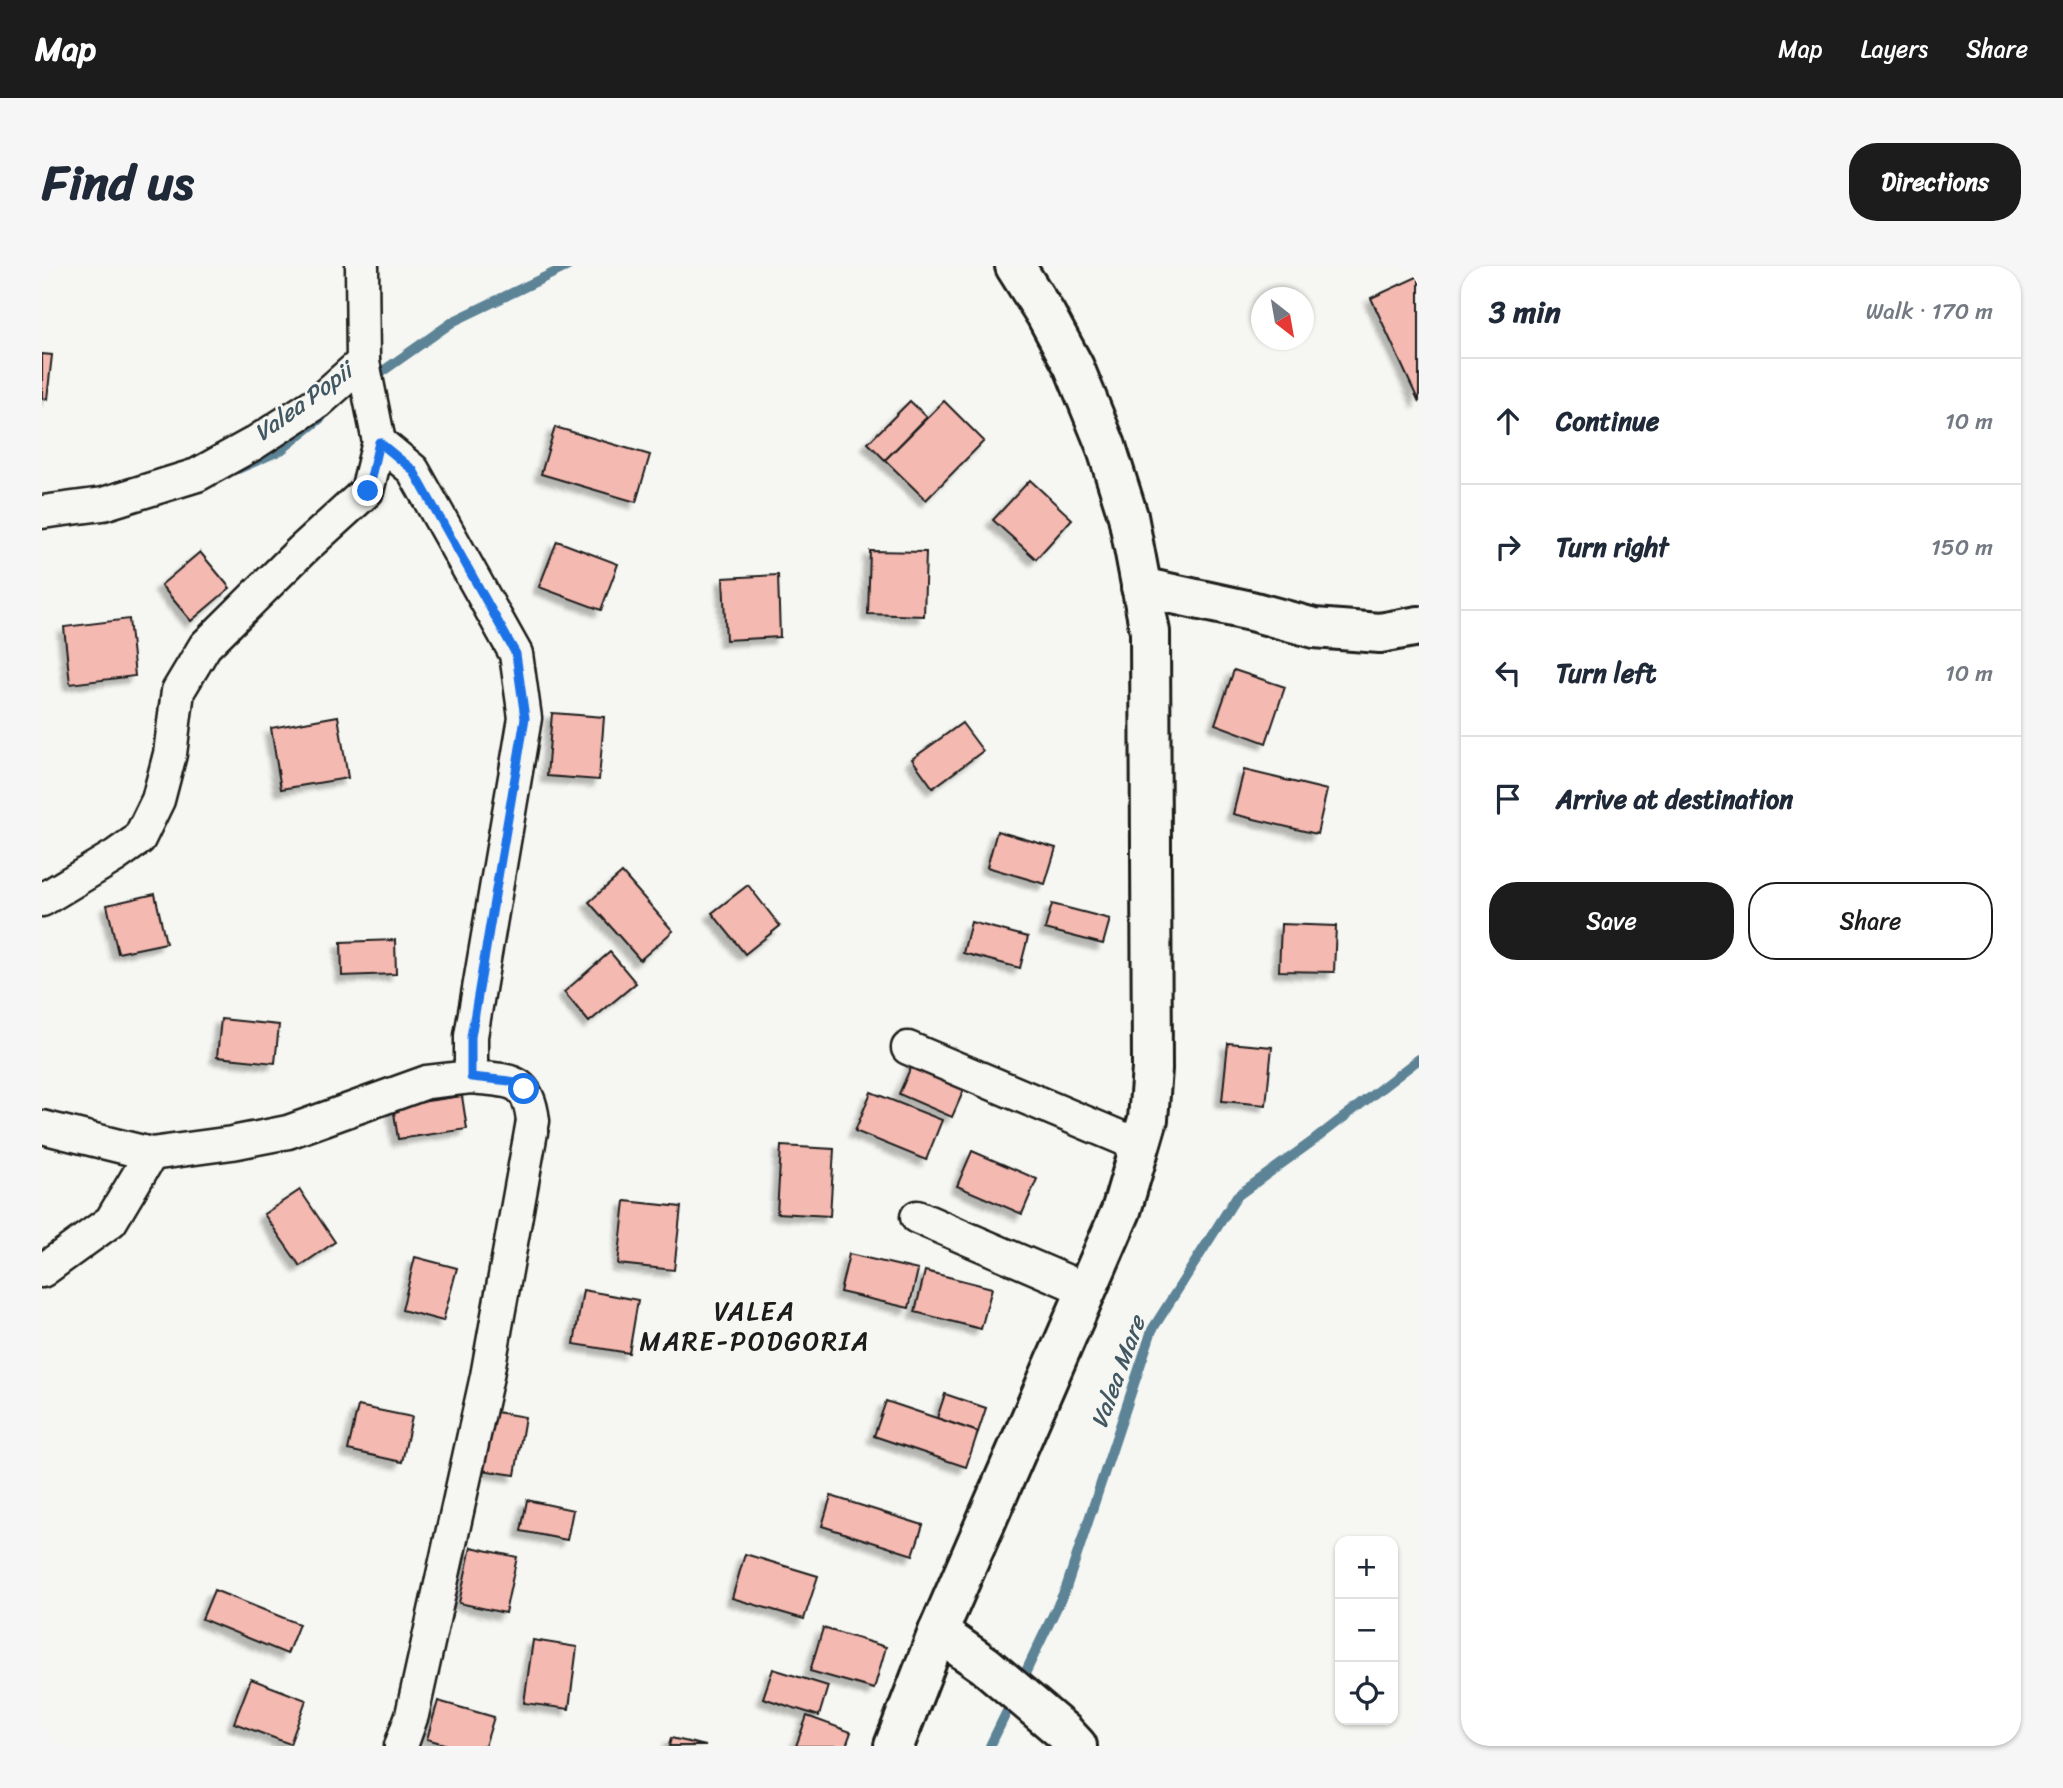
<!DOCTYPE html>
<meta charset="utf-8">
<style>
:root{--surface:#fff;--page:#f6f6f7;--text:#1f2937;--muted:#747a83;--line:#e0e1e3;--accent:#1c1c1c}
body{margin:0;font-family:Sriracha,sans-serif;background:var(--page);color:var(--text)}
.controls{position:absolute;right:21px;bottom:21px;display:grid;overflow:hidden;border-radius:14px;box-shadow:0 2px 5px #0004}
.controls button{width:63px;height:63px;display:grid;place-items:center;padding:0;border:0;border-bottom:2px solid var(--line);background:var(--surface);color:var(--text);font:35px sans-serif}
.compass{position:absolute;left:1209px;top:21px;width:63px;height:63px;border-radius:50%;background:var(--surface);box-shadow:0 2px 5px #0004;rotate:149deg}
.stop{position:absolute;width:21px;height:21px;margin:-16px;border:5px solid #1a73e8;border-radius:50%;background:#fff}
.stop.end{background:#1a73e8;border-color:#fff;box-shadow:0 2px 7px #0008}
.list{margin:0;padding:0;list-style:none}
h2{display:flex;justify-content:space-between;align-items:center;height:91px;margin:0;padding:0 28px;font-size:30px}
h2 small{font-size:23px;font-weight:400;color:var(--muted)}
.list li{display:grid;grid-template-columns:46px 1fr auto;gap:21px;align-items:center;box-sizing:border-box;height:126px;padding:0 28px;border-top:2px solid var(--line)}
.list b{display:block;font-size:26px;white-space:nowrap}
.list em{font-size:23px;font-style:normal;color:var(--muted)}
.actions{display:flex;gap:14px;padding:21px 28px}
.actions a{flex:1;padding:16px 0;border:2px solid var(--accent);border-radius:28px;text-align:center;font-size:24px;color:var(--accent)}
.actions .main{background:var(--accent);color:#fff}
.icon{flex:none;width:38px;height:38px;fill:none;stroke:currentColor;stroke-width:2;stroke-linecap:round;stroke-linejoin:round}
.map{position:relative;flex:none;width:1377px;height:1480px;overflow:hidden;border-radius:28px}
header{display:flex;align-items:center;gap:42px;box-sizing:border-box;height:98px;padding:0 35px;background:var(--accent);color:#fff}
header strong{font-size:33px}
nav{display:flex;gap:38px;margin-inline-start:auto;font-size:24px}
.intro{display:flex;align-items:center;justify-content:space-between;box-sizing:border-box;height:168px;padding:0 42px}
h1{margin:0;font-size:49px}
.button{padding:18px 32px;border-radius:28px;background:var(--accent);color:#fff;font-size:24px;font-weight:700}
main{display:flex;gap:42px;padding:0 42px}
aside{flex:1;background:var(--surface);border-radius:28px;box-shadow:0 2px 5px #0004}
.map>svg:first-child{display:block}
.lines{fill:none;stroke-linecap:round;stroke-linejoin:round}
.stream{stroke:#5c8396;stroke-width:10}
.building{fill:#f4b9b0;stroke:#1c1c1c;stroke-width:2;filter:url(#shadow)}
.street-casing{stroke:#1c1c1c;stroke-width:37}
.secondary-casing{stroke:#1c1c1c;stroke-width:44}
.street{stroke:#f6f6f2;stroke-width:32}
.secondary{stroke:#f6f6f2;stroke-width:38}
.route{stroke:#1a73e8;stroke-width:9}
.labels{text-anchor:middle;dominant-baseline:central;stroke-width:5;stroke-linejoin:round;paint-order:stroke}
.water-label{font-size:24px;font-style:italic;fill:#415863;stroke:#f6f6f2}
.quarter-label{font-size:26px;letter-spacing:2px;fill:#1c1c1c;stroke:#f6f6f2}
</style>
<header>
<strong>Map</strong>
<nav><a>Map</a><a>Layers</a><a>Share</a></nav>
</header>
<div class="intro"><h1>Find us</h1><a class="button">Directions</a></div>
<main>
<div class="map">
<svg width="1377" height="1480" viewBox="0 0 1377 1480">
<defs>
<filter id="shadow"><feDropShadow dx="-6" dy="6" stdDeviation="2" flood-color="#0004"/></filter>
</defs>
<rect width="100%" height="100%" fill="#f6f6f2"/>
<filter id="ink" filterUnits="userSpaceOnUse"><feTurbulence type="fractalNoise" baseFrequency=".0143" numOctaves="2"/><feDisplacementMap in="SourceGraphic" scale="14" xChannelSelector="R" yChannelSelector="G"/><feConvolveMatrix kernelMatrix="1 2 1 2 8 2 1 2 1" color-interpolation-filters="sRGB"/></filter>
<g filter="url(#ink)">
<g class="lines">
<g class="stream">
<polyline points="331,112 412,55 526,0"/>
<polyline points="196,203 239,184 280,151"/>
<polyline points="977,1420 1024,1322 1110,1064 1195,930 1271,875 1377,793"/>
<polyline points="948,1480 971,1433"/>
</g>
</g>
<g class="building">
<polygon points="1377,10 1377,136 1329,32"/>
<polygon points="0,88 10,89 5,133 0,132"/>
<polygon points="868,135 885,151 843,194 826,177"/>
<polygon points="902,135 942,175 884,234 843,194"/>
<polygon points="513,161 608,189 594,236 499,208"/>
<polygon points="988,214 1030,253 994,293 951,254"/>
<polygon points="515,275 576,298 559,344 497,321"/>
<polygon points="828,285 884,286 882,350 826,348"/>
<polygon points="158,286 188,322 149,355 119,319"/>
<polygon points="736,309 738,371 684,374 681,312"/>
<polygon points="87,353 93,410 28,418 22,361"/>
<polygon points="1192,404 1243,421 1224,477 1173,458"/>
<polygon points="510,447 562,451 557,514 505,510"/>
<polygon points="296,450 306,512 239,523 229,462"/>
<polygon points="920,457 941,485 891,522 870,493"/>
<polygon points="1202,504 1285,524 1275,568 1191,548"/>
<polygon points="955,565 1014,582 1003,618 945,601"/>
<polygon points="580,607 631,665 598,694 547,636"/>
<polygon points="706,619 738,660 703,688 670,647"/>
<polygon points="113,628 124,677 76,687 65,639"/>
<polygon points="1010,638 1068,653 1061,678 1003,663"/>
<polygon points="929,656 986,671 978,702 921,687"/>
<polygon points="1239,658 1294,660 1292,706 1237,705"/>
<polygon points="353,674 354,708 300,710 299,676"/>
<polygon points="568,686 594,717 547,756 522,726"/>
<polygon points="179,753 237,759 233,797 175,791"/>
<polygon points="1186,777 1230,781 1224,839 1180,835"/>
<polygon points="872,794 925,817 910,851 857,828"/>
<polygon points="829,826 900,854 884,894 813,865"/>
<polygon points="420,830 425,863 356,873 351,840"/>
<polygon points="739,880 792,883 788,950 735,947"/>
<polygon points="930,885 995,913 980,948 915,920"/>
<polygon points="258,924 293,976 258,1000 222,948"/>
<polygon points="583,935 639,941 632,1004 576,998"/>
<polygon points="807,988 876,1004 867,1042 798,1026"/>
<polygon points="373,991 415,1002 401,1055 360,1044"/>
<polygon points="883,1005 950,1022 939,1063 873,1046"/>
<polygon points="541,1024 596,1034 587,1087 532,1078"/>
<polygon points="903,1128 944,1142 936,1166 895,1152"/>
<polygon points="844,1135 936,1166 924,1201 832,1170"/>
<polygon points="316,1140 370,1151 360,1196 306,1184"/>
<polygon points="448,1145 483,1151 473,1209 439,1204"/>
<polygon points="789,1230 881,1259 871,1289 780,1260"/>
<polygon points="485,1234 531,1244 525,1274 479,1265"/>
<polygon points="429,1281 475,1291 463,1347 417,1337"/>
<polygon points="703,1288 776,1310 762,1353 690,1332"/>
<polygon points="172,1324 257,1358 245,1388 160,1353"/>
<polygon points="781,1362 844,1381 832,1423 768,1405"/>
<polygon points="491,1374 535,1381 527,1443 482,1437"/>
<polygon points="731,1403 786,1420 777,1450 721,1432"/>
<polygon points="209,1413 264,1434 248,1478 192,1457"/>
<polygon points="396,1435 452,1451 443,1480 409,1480 385,1473"/>
<polygon points="765,1450 809,1466 804,1480 754,1480"/>
<polygon points="629,1472 664,1480 627,1480"/>
</g>
<g class="lines">
<defs>
<g id="street">
<path d="M337 176 371 204 474 388 483 452 429 770V811C467 815 486 810 491 855L445 1110 370 1449 359 1480"/>
<polyline points="0,246 61,238 155,209 211,178 276,136 321,96"/>
<polyline points="0,634 73,590 97,573 116,534 128,488 136,425 163,380 259,285 325,225 337,176 321,96 320,0"/>
<polyline points="866,782 1099,880"/>
<polyline points="0,861 109,888 190,877 246,866 385,816 429,811"/>
<polyline points="875,951 1045,1024"/>
<polyline points="0,1005 69,955 109,888"/>
</g>
<g id="secondary">
<polyline points="1099,321 1209,345 1272,362 1338,367 1377,360"/>
<polyline points="896,1366 943,1399 1022,1466 1035,1480"/>
<polyline points="852,1480 896,1366 1079,945 1106,853 1110,803 1108,366 1086,250 1064,180 1032,101 1004,49 973,0"/>
</g>
</defs>
<use href="#street" class="street-casing"/>
<use href="#secondary" class="secondary-casing"/>
<use href="#street" class="street"/>
<use href="#secondary" class="secondary"/>
</g>
</g>
<g class="lines" filter="url(#ink)">
<polyline class="route" points="326,225 337,176 371,204 474,388 483,452 429,771 429,811 468,815 482,823"/>
</g>
<g class="labels">
<g class="water-label">
<text transform="translate(261 136) rotate(-36)">Valea Popii</text>
<text transform="translate(1076 1106) rotate(-70)">Valea Mare</text>
</g>
<g class="quarter-label">
<text x="713" y="1045">VALEA<tspan x="713" dy="30">MARE-PODGORIA</tspan></text>
</g>
</g>
</svg>
<div class="controls">
<button>+</button>
<button>−</button>
<button><svg class="icon" aria-label="locate" viewBox="0 0 24 24"><circle cx="12" cy="12" r="6"/><path d="M12 2v4M12 18v4M2 12h4M18 12h4"/></svg></button>
</div>
<svg class="compass" viewBox="-18 -18 36 36"><path d="M0-13l5 13h-10z" fill="#e53935"/><path d="M0 13l5-13h-10z" fill="#747a83"/></svg>
<div class="stop" style="left:482px;top:823px"></div>
<div class="stop end" style="left:326px;top:225px"></div>
</div>
<aside>
<h2>3 min<small>Walk · 170 m</small></h2>
<ul class="list">
<li><svg class="icon" aria-label="ahead" viewBox="0 0 24 24"><path d="M12 20V5M6 11l6-6 6 6"/></svg><div><b>Continue</b></div><em>10 m</em></li>
<li><svg class="icon" aria-label="right" viewBox="0 0 24 24"><path d="M7 20v-9h11M14 6l5 5-5 5"/></svg><div><b>Turn right</b></div><em>150 m</em></li>
<li><svg class="icon" aria-label="left" viewBox="0 0 24 24"><path d="M17 20v-9H6M10 6l-5 5 5 5"/></svg><div><b>Turn left</b></div><em>10 m</em></li>
<li><svg class="icon" aria-label="arrive" viewBox="0 0 24 24"><path d="M6 21V4h12l-3 4 3 4H6"/></svg><div><b>Arrive at destination</b></div></li>
</ul>
<div class="actions"><a class="main">Save</a><a>Share</a></div>
</aside>
</main>
